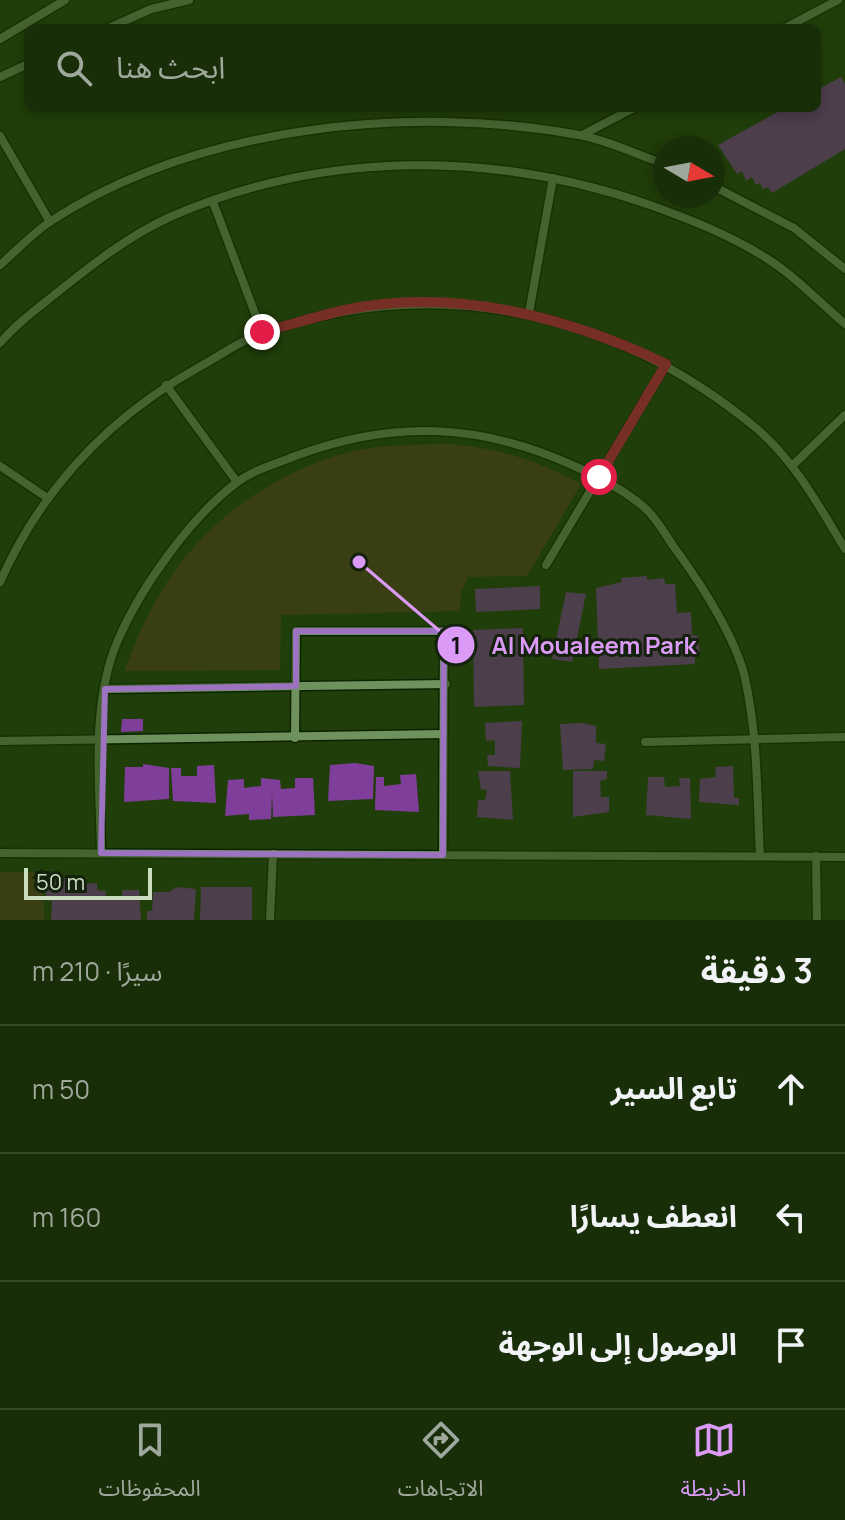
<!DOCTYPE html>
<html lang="ar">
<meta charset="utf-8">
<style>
:root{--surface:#182e08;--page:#213612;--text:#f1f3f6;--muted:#9fa89c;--line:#364a29;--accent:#da9af6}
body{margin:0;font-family:Manrope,"Noto Sans Arabic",sans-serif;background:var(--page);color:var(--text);direction:rtl}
.compass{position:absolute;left:653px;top:136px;width:72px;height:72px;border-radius:50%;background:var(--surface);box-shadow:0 4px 12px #0003;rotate:100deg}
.scale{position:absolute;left:24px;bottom:20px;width:128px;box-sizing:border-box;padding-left:8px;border:4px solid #caddc1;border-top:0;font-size:22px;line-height:28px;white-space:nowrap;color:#caddc1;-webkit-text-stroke:6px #14210c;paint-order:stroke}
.stop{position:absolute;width:24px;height:24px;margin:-18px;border:6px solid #e11d48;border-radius:50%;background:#fff}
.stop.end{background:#e11d48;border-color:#fff;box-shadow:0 2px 8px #0008}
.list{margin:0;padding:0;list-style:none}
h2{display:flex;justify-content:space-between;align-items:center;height:104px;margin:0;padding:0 32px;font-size:34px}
h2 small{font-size:26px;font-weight:400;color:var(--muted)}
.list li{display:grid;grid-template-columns:52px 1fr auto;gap:24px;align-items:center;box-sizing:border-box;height:128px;padding:0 32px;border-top:2px solid var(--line)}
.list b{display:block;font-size:30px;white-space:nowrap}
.list em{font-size:26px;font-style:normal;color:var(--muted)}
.icon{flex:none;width:44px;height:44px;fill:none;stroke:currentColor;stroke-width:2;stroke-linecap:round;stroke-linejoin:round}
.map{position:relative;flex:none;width:845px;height:920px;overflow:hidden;direction:ltr}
.search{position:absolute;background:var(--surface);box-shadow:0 4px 12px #0003;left:24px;right:24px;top:24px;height:88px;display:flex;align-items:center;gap:20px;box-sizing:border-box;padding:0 28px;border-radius:12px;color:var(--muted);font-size:30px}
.sheet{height:488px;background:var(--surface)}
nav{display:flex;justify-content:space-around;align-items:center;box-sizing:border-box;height:112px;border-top:2px solid var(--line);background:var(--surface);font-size:22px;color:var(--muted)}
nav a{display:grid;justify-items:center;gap:4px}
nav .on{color:var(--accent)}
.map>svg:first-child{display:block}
.green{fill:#58401d}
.building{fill:#803e9b}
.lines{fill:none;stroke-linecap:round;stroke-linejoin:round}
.street-casing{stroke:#0d2300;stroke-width:11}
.street{stroke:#6f915d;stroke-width:8}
.route{stroke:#e11d48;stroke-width:10}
.marked{fill:none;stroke:#9b73c0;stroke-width:6;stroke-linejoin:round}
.leader{fill:none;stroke:#da9af6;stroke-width:3}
.callout-dot{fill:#da9af6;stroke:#14210c;stroke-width:3}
.mark-label{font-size:24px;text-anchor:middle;font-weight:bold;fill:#111}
.callout-label{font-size:24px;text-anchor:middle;font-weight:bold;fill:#da9af6;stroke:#14210c;stroke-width:6;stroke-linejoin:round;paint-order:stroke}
</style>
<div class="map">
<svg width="845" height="920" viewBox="0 0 845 920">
<rect width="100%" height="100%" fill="#203e0a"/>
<g class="green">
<path d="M448 444C496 447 539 461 581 484L527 576 468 577 461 593 460 611 281 615 280 670 124 671C133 651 140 629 151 610 191 531 266 474 350 452 382 444 416 445 448 444Z"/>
<polygon points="0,872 43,872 44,920 0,920"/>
</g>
<g class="building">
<polygon points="841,77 845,84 845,149 772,193 768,187 763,189 760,183 756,185 752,177 746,181 742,171 737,174 718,145 785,108 817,108 817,90"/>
<polygon points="647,576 647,580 664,578 665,584 675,584 677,613 691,612 692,635 698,636 700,654 695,654 695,664 599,669 596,588 622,582 621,578"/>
<polygon points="540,586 540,609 476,612 475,589"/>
<polygon points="566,592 586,594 572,662 552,659"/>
<polygon points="523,628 524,705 474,707 473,630"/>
<polygon points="122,719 143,719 143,731 121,732"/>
<polygon points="522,721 520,768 488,766 487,755 495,755 495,740 486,741 485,723"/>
<polygon points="582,723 596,726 596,743 606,744 604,761 594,760 593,769 563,770 560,724"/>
<polygon points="355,763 374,766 373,799 328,801 330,765"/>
<polygon points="143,764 169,768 169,799 124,802 125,767 143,767"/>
<polygon points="214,765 216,803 173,801 171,768 181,768 181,776 197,776 197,766"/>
<polygon points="733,766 734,798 739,798 739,805 699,802 700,779 716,777 715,767"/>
<polygon points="478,771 510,771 513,820 477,817 478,800 485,800 487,789 481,790"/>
<polygon points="573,771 607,771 607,779 600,781 601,797 609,797 609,812 573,817"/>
<polygon points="416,774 419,812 375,810 376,777 384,777 384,786 401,784 400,775"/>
<polygon points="648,777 664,777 665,787 680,786 679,778 690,778 691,819 646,815"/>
<polygon points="261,778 280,780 281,789 295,788 295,778 313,778 315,815 273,817 272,793 271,819 249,820 249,814 225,816 228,780 244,779 244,788 261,786"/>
<polygon points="64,878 86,878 86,884 97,883 97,890 106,891 105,899 122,898 122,890 139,890 141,920 51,920 52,901 46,900 46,882 64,881"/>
<polygon points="177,887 196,889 194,920 147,920 147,911 152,911 153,892 169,892"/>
<polygon points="201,887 252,887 252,920 200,920"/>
</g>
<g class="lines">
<defs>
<g id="street">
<polyline points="109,28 151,9 189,0"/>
<polyline points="785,28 838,0"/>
<polyline points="0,39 65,0"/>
<polyline points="0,77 28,64"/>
<polyline points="582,135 634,108"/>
<polyline points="0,136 50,222"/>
<polyline points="713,186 794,228 845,269"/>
<polyline points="213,202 262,332"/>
<path d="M0 265C16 251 33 233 51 221 198 126 409 104 579 135 608 140 637 155 665 164"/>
<polyline points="529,313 553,178"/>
<path d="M0 343C17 323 38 308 59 291 93 264 130 235 170 217 323 150 493 150 650 205 689 219 730 235 766 258 794 275 819 302 845 324"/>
<polyline points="166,385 237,482"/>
<polyline points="793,465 845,415"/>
<polyline points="0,466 46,497"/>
<polyline points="546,565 666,364"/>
<path d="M0 582C42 488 110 416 201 366 221 355 243 339 265 332 439 272 616 312 756 428 795 461 819 506 845 549"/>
<polyline points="105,689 446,684"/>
<polyline points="295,738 296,631 444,631 443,855"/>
<polyline points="0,741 443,734"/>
<polyline points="645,742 845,737"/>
<polyline points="0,853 845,857"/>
<path d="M101 853C100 786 90 704 118 640 141 587 190 518 236 483 253 470 278 463 298 455 393 420 479 423 572 465 597 476 625 490 646 509 659 521 668 540 679 554 703 587 736 639 745 678 758 737 757 797 760 856"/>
<polyline points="816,856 817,920"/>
<polyline points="270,920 273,854"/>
</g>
</defs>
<use href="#street" class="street-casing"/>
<use href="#street" class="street"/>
</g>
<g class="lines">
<path class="route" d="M262 332C290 325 317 316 345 310 454 287 568 317 666 364L599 477"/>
</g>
<path d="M0 0H845V920H0ZM296 631H444L443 855 101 853 105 689 296 686Z" fill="#203e0a" fill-opacity=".55" fill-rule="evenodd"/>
<path class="marked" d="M296 631H444L443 855 101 853 105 689 296 686Z"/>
<path class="leader" d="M359 562L456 645"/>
<g class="callout-dot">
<circle cx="359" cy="562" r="8"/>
<circle cx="456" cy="645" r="20"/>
</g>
<g class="mark-label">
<text x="456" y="654">1</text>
</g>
<g class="callout-label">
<text x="594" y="654">Al Moualeem Park</text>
</g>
</svg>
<svg class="compass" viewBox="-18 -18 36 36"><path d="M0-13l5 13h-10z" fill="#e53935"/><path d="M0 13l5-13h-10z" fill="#9fa89c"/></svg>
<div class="scale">50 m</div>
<div class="stop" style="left:599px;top:477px"></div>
<div class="stop end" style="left:262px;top:332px"></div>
<div class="search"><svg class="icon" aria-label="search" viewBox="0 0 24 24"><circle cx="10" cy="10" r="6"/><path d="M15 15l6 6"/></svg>ابحث هنا</div>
</div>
<section class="sheet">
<h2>3 دقيقة<small>سيرًا · 210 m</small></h2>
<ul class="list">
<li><svg class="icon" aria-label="ahead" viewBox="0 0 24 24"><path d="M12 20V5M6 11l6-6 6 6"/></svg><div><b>تابع السير</b></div><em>50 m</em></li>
<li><svg class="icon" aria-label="left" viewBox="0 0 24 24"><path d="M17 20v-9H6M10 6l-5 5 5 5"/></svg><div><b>انعطف يسارًا</b></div><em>160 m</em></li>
<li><svg class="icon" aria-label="arrive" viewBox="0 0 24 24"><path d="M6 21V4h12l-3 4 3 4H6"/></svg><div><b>الوصول إلى الوجهة</b></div></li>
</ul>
</section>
<nav>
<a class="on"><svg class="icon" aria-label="map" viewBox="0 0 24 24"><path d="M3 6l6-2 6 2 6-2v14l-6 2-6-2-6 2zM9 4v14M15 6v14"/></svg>الخريطة</a>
<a><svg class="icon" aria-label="directions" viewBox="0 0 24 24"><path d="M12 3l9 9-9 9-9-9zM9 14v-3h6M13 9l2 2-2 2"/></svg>الاتجاهات</a>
<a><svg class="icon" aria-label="saved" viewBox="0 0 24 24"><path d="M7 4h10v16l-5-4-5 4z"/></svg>المحفوظات</a>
</nav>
